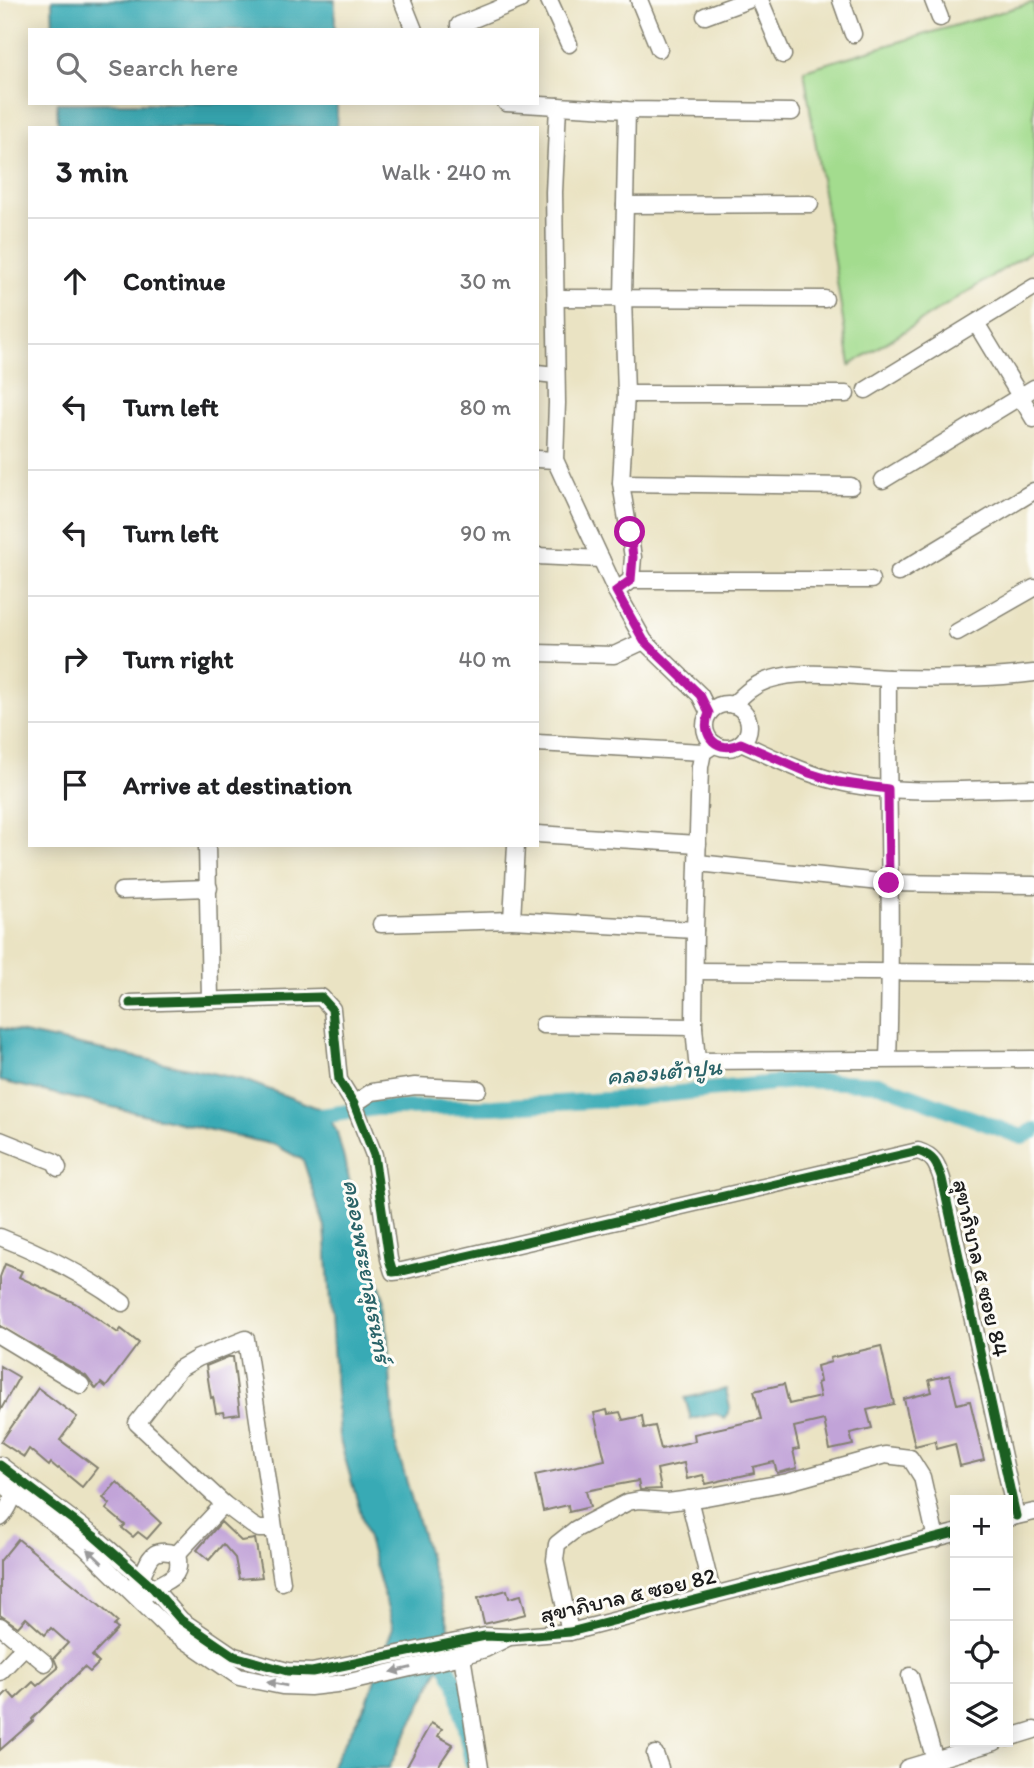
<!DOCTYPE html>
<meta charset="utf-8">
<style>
:root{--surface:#fff;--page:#f2f2f2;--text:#202124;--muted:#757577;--line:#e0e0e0}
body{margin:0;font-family:Itim,"Playpen Sans Thai",sans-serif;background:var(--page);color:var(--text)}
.controls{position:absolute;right:21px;bottom:21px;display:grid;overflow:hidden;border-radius:0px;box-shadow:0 4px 18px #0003}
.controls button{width:63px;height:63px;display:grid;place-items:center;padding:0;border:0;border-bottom:2px solid var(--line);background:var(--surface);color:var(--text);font:35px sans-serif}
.stop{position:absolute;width:21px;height:21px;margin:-16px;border:5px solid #b5179e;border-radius:50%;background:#fff}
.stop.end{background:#b5179e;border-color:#fff;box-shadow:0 2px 7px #0008}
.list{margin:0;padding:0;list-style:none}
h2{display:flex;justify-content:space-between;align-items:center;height:91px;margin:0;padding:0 28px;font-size:30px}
h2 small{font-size:23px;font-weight:400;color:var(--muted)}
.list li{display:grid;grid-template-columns:46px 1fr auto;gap:21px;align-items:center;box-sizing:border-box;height:126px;padding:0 28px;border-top:2px solid var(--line)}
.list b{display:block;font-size:26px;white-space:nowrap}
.list em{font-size:23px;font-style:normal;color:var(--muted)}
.icon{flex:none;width:38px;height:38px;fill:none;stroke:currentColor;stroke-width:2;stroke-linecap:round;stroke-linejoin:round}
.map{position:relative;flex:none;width:1034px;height:1768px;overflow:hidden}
.search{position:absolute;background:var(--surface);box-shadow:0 4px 18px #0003;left:28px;top:28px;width:511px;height:77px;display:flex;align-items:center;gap:18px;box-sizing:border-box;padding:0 24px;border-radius:0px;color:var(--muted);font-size:26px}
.panel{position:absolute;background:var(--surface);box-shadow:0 4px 18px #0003;left:28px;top:126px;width:511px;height:721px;border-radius:0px}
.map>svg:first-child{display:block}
.green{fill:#a3dc8e;stroke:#607c55;stroke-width:2}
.water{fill:#39aab5;stroke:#2a6368;stroke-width:2}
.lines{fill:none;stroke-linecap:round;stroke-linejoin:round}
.canal{stroke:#39aab5;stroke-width:16}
.building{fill:#c1a3d8}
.street-casing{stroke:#838070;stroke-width:19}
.street{stroke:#fff;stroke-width:16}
.cycleway-casing{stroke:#fdfcf7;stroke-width:13}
.cycleway{stroke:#1b5e20;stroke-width:9}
.oneway{fill:#999}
.route{stroke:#b5179e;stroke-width:9}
.labels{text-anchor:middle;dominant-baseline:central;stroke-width:6;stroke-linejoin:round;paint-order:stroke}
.street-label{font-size:23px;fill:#1c1c1c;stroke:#fdfcf7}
.water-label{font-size:24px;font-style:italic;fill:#2a6368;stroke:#fdfcf7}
</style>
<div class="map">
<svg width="1034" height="1768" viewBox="0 0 1034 1768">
<rect width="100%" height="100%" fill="#fdfcf7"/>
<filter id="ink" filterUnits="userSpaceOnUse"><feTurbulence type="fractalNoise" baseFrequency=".0143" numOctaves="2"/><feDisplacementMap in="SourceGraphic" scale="14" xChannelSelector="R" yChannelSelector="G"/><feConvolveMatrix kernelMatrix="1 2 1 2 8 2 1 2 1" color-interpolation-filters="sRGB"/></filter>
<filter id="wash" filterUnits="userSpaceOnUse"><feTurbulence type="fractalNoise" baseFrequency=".00686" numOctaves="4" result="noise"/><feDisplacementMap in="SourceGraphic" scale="28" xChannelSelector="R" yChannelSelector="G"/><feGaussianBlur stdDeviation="1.57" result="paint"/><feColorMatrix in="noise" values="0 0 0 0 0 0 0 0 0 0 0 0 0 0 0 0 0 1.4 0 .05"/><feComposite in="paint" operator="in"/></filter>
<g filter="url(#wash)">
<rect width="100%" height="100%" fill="#eae3c3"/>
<polygon class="green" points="1034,2 1034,250 850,365 804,70"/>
<g class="water">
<polygon points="52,0 335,0 335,30 53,30"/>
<polygon points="57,103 337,103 337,128 58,128"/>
<polygon points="0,1028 244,1080 326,1111 337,1132 365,1241 385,1302 395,1442 452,1637 431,1685 389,1768 330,1768 367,1702 393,1627 339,1437 325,1227 303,1160 275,1145 0,1081"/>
<polygon points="726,1389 730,1408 725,1419 716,1414 691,1419 685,1398"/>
</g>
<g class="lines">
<g class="canal">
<polyline points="308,1118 375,1108 493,1107 622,1099 803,1080 880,1084 1022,1137 1034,1130"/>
<polyline points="439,1650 456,1683 472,1762"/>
</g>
</g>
<g id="blocks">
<g class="building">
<polygon points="5,1264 22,1271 19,1277 75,1303 118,1333 121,1329 139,1343 106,1387 101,1383 96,1389 86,1376 0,1326 0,1277"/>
<polygon points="881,1346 894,1404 867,1410 872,1428 850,1433 853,1445 830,1450 824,1420 794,1427 799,1449 793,1450 797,1468 777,1473 774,1462 753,1467 754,1473 706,1484 703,1475 687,1479 684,1463 657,1469 661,1489 640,1490 638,1481 616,1485 586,1491 590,1507 569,1512 568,1505 543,1511 535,1475 605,1460 594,1413 607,1410 608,1414 620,1412 623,1420 642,1416 644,1428 655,1426 661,1449 695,1441 694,1434 761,1419 754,1391 784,1384 789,1404 820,1397 817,1383 820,1382 817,1366 831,1362 830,1358"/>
<polygon points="228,1357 233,1357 240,1414 224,1416 223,1412 216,1413 213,1397 211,1398 206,1366"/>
<polygon points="0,1366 19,1377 0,1411"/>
<polygon points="950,1375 957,1404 970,1401 984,1460 960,1466 955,1444 936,1449 935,1441 915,1446 904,1399 932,1392 929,1380"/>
<polygon points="38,1388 77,1417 60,1440 97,1468 82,1487 59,1468 58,1469 51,1463 49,1466 29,1449 24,1457 1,1442"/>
<polygon points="117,1482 161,1523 147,1539 138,1532 133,1537 122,1528 125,1525 106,1509 110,1504 103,1498"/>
<polygon points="221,1522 241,1541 255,1539 262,1577 239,1579 235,1558 223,1544 209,1560 197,1550"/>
<polygon points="18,1539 100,1606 118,1622 114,1626 118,1629 92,1656 99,1663 90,1672 84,1667 32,1719 33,1721 0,1750 0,1699 8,1691 15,1699 33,1682 37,1686 58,1668 54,1658 68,1643 51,1628 45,1635 26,1618 18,1627 0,1615 0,1561"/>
<polygon points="507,1590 509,1598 521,1595 526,1614 484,1624 478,1598"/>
<polygon points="431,1723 442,1729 438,1736 453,1744 437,1768 406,1768"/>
</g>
</g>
</g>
<g filter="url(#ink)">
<use href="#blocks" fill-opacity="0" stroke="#838070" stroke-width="2"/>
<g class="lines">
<defs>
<g id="street">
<polyline points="402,0 414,30"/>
<polyline points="549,0 569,44"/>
<polyline points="639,0 659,49"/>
<polyline points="760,0 783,55"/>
<polyline points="841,0 853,34"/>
<polyline points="933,0 940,18"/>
<polyline points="705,16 748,0"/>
<polyline points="459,25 520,0"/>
<polyline points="506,103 627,110 792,112"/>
<polyline points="558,106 554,192 557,403 555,460 616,591"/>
<polyline points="627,110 623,297 626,394 621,483 633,557 631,580 616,591 644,641 700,695 709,713"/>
<polyline points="625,205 810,204"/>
<polyline points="555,298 825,299"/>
<polyline points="976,323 1034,419"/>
<polyline points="537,373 555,375"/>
<polyline points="866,390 1034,287"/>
<polyline points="626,394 846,394"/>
<polyline points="537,459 555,460"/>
<polyline points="883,480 1034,388"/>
<polyline points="621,483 851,486"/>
<polyline points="537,556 601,559"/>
<polyline points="898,573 1034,491"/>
<polyline points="631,580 871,580"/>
<polyline points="957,632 1034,588"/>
<polyline points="537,653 614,655 644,641"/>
<path d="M888 678C887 805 893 931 888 1058"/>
<circle cx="727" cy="726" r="22"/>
<path d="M733 705C744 694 753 685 768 680 807 668 850 677 890 678 938 679 986 679 1034 673"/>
<polyline points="537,743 703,752"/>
<path d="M741 743C772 757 803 773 836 781 893 796 974 789 1034 788"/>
<polyline points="715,744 703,752 700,767 695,930 694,1027 697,1061 1034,1059"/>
<polyline points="537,834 698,844"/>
<polyline points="207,845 210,999"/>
<polyline points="516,845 512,920 695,930"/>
<polyline points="698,863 889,883 1034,885"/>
<polyline points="121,891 209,888"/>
<polyline points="381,924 512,920"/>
<polyline points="695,971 1034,973"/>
<path d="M130 1003 321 997 332 1009 339 1080 354 1104 374 1155 389 1259 393 1272 402 1271 918 1151C934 1156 937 1164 942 1179L1016 1516"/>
<polyline points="543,1025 694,1027"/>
<polyline points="354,1104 372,1092 415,1086 478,1089"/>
<polyline points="0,1140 55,1162 58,1168"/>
<path d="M0 1237C44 1254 85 1275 123 1303"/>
<polyline points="0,1336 81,1385"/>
<polyline points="0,1465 94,1536 153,1588 181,1620 234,1656 287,1671 312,1672 485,1636 510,1637 570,1632 955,1533"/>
<polyline points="0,1482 85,1547 170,1630 239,1677 282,1686 310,1687 345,1683 458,1657 485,1649 507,1638"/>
<polyline points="689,1499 713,1596"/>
<path d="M0 1518C10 1510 11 1496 20 1486"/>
<polyline points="1008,1518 1034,1512"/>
<polyline points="274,1529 259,1529 252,1525 224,1504 137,1423 179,1369 198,1358 246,1339 282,1582"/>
<polyline points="177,1554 224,1504"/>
<path d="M135 1584C152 1567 144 1544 177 1554"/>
<path d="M147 1594C162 1578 184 1583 177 1554"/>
<polyline points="0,1626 45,1663"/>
<polyline points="570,1632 555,1560 557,1544 576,1529 628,1502 639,1500 668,1502 706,1497 788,1482 885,1455 910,1458 922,1477 936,1539"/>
<polyline points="462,1656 480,1768"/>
<polyline points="0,1672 25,1646"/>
<polyline points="910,1676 935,1760"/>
<polyline points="1008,1738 1034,1730"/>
<polyline points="655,1754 660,1768"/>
<polyline points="907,1768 995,1742"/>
</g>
</defs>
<use href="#street" class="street-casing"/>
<use href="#street" class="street"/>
<defs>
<g id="cycleway">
<path d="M130 1003 321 997 332 1009 339 1080 354 1104 374 1155 389 1259 393 1272 402 1271 918 1151C934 1156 937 1164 942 1179L1016 1516"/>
<polyline points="0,1465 94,1536 153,1588 181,1620 234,1656 287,1671 312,1672 485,1636 510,1637 570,1632 955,1533"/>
</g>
</defs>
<use href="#cycleway" class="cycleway-casing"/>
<use href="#cycleway" class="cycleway"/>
</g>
<defs><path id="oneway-solid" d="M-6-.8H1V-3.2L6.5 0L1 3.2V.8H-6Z" transform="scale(1.75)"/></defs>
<g class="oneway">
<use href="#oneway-solid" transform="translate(95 1556) rotate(-136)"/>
<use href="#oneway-solid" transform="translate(401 1670) rotate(167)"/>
<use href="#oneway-solid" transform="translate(277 1684) rotate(-170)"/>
</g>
</g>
<g class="lines" filter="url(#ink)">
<path class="route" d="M630 532 633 557 631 580 616 591 644 641 700 695 709 713C699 736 719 755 741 743L809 773 838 782 888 789 889 883"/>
</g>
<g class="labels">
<g class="street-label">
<text transform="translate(981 1268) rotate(77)">สุขาภิบาล ๕ ซอย 84</text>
<text transform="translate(628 1595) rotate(-13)">สุขาภิบาล ๕ ซอย 82</text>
</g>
<g class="water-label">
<text transform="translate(664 1071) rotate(-5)">คลองเต้าปูน</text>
<text transform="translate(368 1271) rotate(80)">คลองพระยาสุเรนทร์</text>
</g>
</g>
</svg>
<div class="controls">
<button>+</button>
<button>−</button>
<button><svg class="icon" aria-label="locate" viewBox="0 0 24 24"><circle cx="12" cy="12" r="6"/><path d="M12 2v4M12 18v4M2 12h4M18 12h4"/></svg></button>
<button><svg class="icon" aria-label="layers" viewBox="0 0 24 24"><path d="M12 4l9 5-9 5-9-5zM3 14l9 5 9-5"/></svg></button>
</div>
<div class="stop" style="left:630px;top:532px"></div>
<div class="stop end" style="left:889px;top:883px"></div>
<div class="search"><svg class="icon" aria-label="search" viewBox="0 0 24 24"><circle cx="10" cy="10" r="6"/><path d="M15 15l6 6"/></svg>Search here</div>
<section class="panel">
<h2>3 min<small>Walk · 240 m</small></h2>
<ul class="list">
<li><svg class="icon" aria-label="ahead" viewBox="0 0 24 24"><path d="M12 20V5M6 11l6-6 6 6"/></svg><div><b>Continue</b></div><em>30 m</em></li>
<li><svg class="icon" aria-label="left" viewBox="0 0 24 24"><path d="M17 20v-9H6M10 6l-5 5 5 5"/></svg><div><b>Turn left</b></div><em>80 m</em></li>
<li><svg class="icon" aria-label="left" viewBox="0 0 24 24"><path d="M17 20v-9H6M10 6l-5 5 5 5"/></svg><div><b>Turn left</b></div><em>90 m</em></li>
<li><svg class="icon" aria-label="right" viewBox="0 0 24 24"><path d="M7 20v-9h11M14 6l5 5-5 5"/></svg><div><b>Turn right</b></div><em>40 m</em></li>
<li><svg class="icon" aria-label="arrive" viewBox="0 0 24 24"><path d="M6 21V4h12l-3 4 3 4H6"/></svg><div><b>Arrive at destination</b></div></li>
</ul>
</section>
</div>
